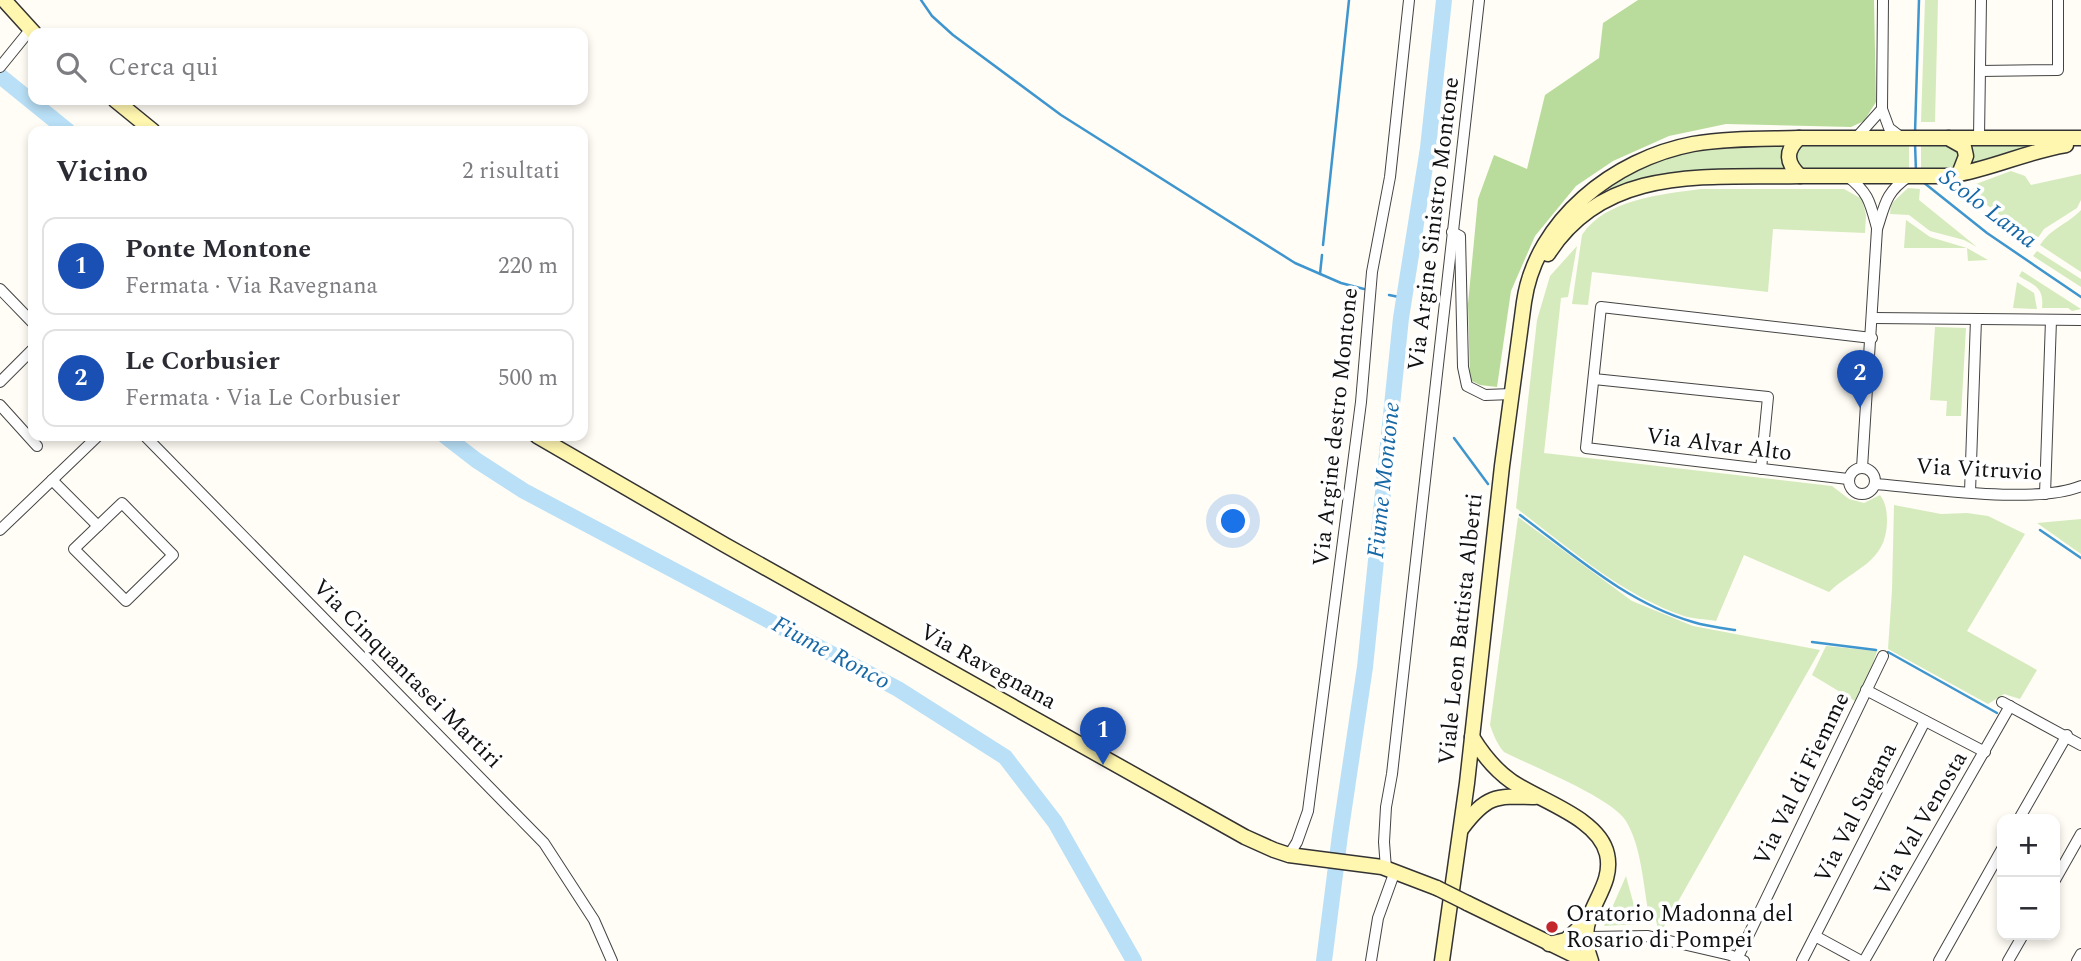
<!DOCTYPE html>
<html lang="it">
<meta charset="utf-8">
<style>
:root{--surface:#fff;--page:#f7f7f7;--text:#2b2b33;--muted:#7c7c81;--line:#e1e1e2;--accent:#b45309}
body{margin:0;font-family:Spectral,serif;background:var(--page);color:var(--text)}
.controls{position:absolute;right:21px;bottom:21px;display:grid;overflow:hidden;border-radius:14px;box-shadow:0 4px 10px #0003}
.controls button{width:63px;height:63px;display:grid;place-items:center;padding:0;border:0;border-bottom:2px solid var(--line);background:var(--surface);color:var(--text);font:35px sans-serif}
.you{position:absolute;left:1234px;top:522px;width:24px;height:24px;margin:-18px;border:5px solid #fff;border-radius:50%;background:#1a73e8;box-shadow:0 0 0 10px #1a73e833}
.badge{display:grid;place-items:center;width:46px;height:46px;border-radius:50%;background:var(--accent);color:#fff;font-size:23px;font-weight:700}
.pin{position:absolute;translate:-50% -58px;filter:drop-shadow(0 2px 4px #0008)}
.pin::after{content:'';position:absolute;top:37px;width:24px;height:21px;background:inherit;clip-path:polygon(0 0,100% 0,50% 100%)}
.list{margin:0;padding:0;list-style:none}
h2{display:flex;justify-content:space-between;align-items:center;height:91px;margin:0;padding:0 28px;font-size:30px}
h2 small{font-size:23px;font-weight:400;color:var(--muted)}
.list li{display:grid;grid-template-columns:46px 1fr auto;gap:21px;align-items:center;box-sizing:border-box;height:98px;margin:0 14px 14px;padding:0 14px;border:2px solid var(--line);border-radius:14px}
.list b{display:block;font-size:26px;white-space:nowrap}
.list p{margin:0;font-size:23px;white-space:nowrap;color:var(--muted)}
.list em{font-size:23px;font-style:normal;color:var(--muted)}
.icon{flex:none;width:38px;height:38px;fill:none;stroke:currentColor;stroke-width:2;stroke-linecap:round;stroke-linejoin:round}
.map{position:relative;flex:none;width:2081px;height:961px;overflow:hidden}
.search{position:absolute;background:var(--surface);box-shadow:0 4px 10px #0003;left:28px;top:28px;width:560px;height:77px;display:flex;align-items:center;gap:18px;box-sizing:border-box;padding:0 24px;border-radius:14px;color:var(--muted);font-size:26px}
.panel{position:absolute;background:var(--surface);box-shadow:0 4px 10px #0003;left:28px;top:126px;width:560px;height:315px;border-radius:14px}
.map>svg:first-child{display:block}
.green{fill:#d5ebbd}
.forest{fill:#b9dc9c}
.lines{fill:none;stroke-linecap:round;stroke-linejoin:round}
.stream{stroke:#3f96cf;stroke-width:2.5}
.river{stroke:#b9e0f7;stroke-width:16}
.street-casing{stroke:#444;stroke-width:12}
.secondary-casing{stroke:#333;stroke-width:17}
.street{stroke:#fff;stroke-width:10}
.secondary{stroke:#fff6b0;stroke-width:14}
.secondary-bridge-casing{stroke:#333;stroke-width:17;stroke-linecap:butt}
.secondary-bridge{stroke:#fff6b0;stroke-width:14}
.poi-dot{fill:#c4262e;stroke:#fff;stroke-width:2.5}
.labels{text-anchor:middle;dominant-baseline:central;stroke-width:7;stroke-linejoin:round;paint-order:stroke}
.street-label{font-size:23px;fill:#111;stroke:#fff}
.poi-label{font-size:23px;fill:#111;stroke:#fff;text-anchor:start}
.water-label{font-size:24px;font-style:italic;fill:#1768a6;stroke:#fff}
</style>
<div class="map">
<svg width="2081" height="961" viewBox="0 0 2081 961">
<rect width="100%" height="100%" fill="#fffdf5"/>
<g class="green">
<polygon points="1925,0 1938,0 1935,122 1921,122"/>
<path d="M1789 142 1788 171 1656 176 1610 191 1607 185C1628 173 1648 162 1671 155 1708 143 1751 144 1789 142Z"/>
<polygon points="1804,143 1909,143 1909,172 1803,171 1798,168 1795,151"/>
<polygon points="1921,143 1950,143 1962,155 1956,170 1921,171"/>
<polygon points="1967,143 2041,144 1968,170 1971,154"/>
<polygon points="2011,171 2025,176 2031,185 2081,174 2081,200 2077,208 2044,229 2035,242 1974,195 1972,190 1976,184"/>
<polygon points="1908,188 1920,189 1919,200 1977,247 1964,240 1930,231 1909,215 1890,214 1891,204"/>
<path d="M1701 189H1844L1862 199 1866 215 1865 233 1773 229 1768 292 1592 272 1588 305 1572 304 1582 235C1605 199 1663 194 1701 189Z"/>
<path d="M2081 210V272L2040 245C2051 228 2068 224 2081 210Z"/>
<polygon points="1906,220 1930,237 1967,248 1988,260 1968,261 1967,248 1904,248"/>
<path d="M1577 246 1568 297 1561 298 1544 453 1832 486 1849 499 1864 503 1880 495C1886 503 1887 512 1887 522 1886 563 1854 568 1829 592L1744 555 1716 621C1705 619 1693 619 1684 616 1621 595 1568 547 1516 508L1537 320 1550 276Z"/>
<polygon points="2037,251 2081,279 2081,287 2033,256"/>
<path d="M2022 271 2081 309 2072 311 2068 308H2042C2044 287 2035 286 2019 276Z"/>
<polygon points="2017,282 2034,293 2037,309 2013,308"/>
<polygon points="1935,327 1966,328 1961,416 1946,416 1947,401 1930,400"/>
<polygon points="1894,505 1941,514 1967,513 1988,516 2025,534 1967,631 2037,670 2020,699 2004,694 1988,704 1888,649 1892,590"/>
<path d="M1518 517 1632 601 1693 626 1820 650 1662 930 1658 929 1655 916 1649 915C1643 885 1642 848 1626 821 1611 797 1531 766 1504 752 1497 744 1494 736 1490 725Z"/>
<polygon points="2081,519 2081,554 2037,523"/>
<polygon points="1826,646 1877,651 1871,669 1855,701 1812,675"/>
<polygon points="1626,876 1639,924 1604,926"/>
</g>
<polygon class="forest" points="1638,0 1874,0 1876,102 1864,121 1851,127 1726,124 1669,136 1613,161 1576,186 1535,236 1511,291 1497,387 1480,385 1470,380 1468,304 1478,199 1494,155 1527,169 1545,95 1599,58 1603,23"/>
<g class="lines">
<g class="stream">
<polyline points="921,0 932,16 953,35 1061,115 1295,263 1341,283 1364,289"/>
<polyline points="1915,133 1919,0"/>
<polyline points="1915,143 1916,172"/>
<polyline points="1923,182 1987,233 2081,297"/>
<polyline points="1323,245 1349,0"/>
<polyline points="1320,274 1322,255"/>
<polyline points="1389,295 1404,298"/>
<polyline points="1454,438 1488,484"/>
<path d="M1520 515C1574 555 1627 603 1693 622 1706 626 1721 628 1735 630"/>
<polyline points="2040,530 2081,558"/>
<polyline points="1812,642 1876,650"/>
<polyline points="1888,652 1997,713"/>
</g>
<g class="river">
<polyline points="0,76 68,131"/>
<polyline points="445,436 476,460 524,491 898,689 1005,757 1055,822 1134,961"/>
<polyline points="1324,961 1340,835 1365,667 1401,318 1428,148 1444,0"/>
</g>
<defs>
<g id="street">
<polyline points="1883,0 1882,109 1889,128 1902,138"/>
<polyline points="0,67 30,30"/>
<polyline points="1980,71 2058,70 2058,0"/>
<polyline points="1979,137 1981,0"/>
<polyline points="1856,138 1882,109"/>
<path d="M1847 176C1869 193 1870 202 1877 228"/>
<polyline points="1452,232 1460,236 1463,367 1467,386 1485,395 1512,394"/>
<polyline points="0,289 33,323"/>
<polyline points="1873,318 2081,320"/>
<polyline points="1594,379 1768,397 1761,469"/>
<polyline points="0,382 33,349"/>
<polyline points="0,405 37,446"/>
<polyline points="145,436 544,843 594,920 612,961"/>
<circle cx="1862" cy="481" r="13"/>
<path d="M1862 468 1877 229C1885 205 1885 193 1908 177"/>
<polyline points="1848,479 1586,448 1601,307 1872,338"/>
<polyline points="52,480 98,526"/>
<path d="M1875 484C1927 488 2035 505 2081 486"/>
<polyline points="1970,492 1976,319"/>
<polyline points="2045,494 2051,320"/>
<polygon points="122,503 173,555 126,601 74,549"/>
<polyline points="0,530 98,436"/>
<polyline points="1866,690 1985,752"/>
<polyline points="2002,702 2081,745"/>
<polyline points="2019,819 2067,735"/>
<polyline points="1289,855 1297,842 1308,811 1361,402 1372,272 1390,177 1409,0"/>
<polyline points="1386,869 1384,842 1386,807 1392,774 1479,0"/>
<polyline points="2055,880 2081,834"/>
<polyline points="1815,936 1861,961"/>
<polyline points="1591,937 1648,936 1730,955 1744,961"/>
<polyline points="1738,957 1883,656"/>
<polyline points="1371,961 1378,918 1395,871"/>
<polyline points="1802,961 1925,721"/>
<polyline points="1864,961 2010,706"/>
<polyline points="1939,961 2002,849"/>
<polyline points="2008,961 2023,935"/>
<polyline points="2077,961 2081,954"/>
</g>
<g id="secondary">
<polyline points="4,0 34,33"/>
<polyline points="115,100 153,131"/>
<path d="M1799 138H1948L1964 147 1966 156 1959 174 1951 176H1800C1786 163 1785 151 1799 138Z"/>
<polyline points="1949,138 2081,138"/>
<path d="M1959 174C1996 167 2029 151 2066 145"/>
<path d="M1548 254C1605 164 1708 178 1800 176"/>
<polyline points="537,436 725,545 1245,837 1274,850 1289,855 1382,867 1437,888"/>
<path d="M1472 737C1483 755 1494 769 1511 781 1540 801 1599 818 1607 854 1614 885 1587 905 1586 935 1585 944 1588 952 1591 961"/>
<path d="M1462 828C1487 795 1495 796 1535 797"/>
<polyline points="1467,903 1586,961"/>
<polyline points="1549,944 1566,940 1587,921"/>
<path d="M1442 961 1467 783 1502 466 1524 302C1536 220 1614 159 1693 144 1727 138 1764 139 1799 138"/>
</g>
</defs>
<use href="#street" class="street-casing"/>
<use href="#secondary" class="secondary-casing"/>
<use href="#street" class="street"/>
<use href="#secondary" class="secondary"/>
<defs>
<polyline id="secondary-bridge" points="1437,888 1467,903"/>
</defs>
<use href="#secondary-bridge" class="secondary-bridge-casing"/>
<use href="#secondary-bridge" class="secondary-bridge"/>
</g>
<circle class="poi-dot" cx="1552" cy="927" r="7"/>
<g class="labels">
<g class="street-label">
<text transform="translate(1434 224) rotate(-83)">Via Argine Sinistro Montone</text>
<text transform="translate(1336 427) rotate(-84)">Via Argine destro Montone</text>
<text transform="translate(1719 445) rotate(7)">Via Alvar Alto</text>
<text transform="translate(1979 470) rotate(3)">Via Vitruvio</text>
<text transform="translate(1461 629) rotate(-84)">Viale Leon Battista Alberti</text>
<text transform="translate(988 667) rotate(29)">Via Ravegnana</text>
<text transform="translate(407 674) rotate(45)">Via Cinquantasei Martiri</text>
<text transform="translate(1802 779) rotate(-64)">Via Val di Fiemme</text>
<text transform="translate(1856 813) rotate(-63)">Via Val Sugana</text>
<text transform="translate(1921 824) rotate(-60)">Via Val Venosta</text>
</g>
<g class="poi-label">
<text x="1566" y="914">Oratorio Madonna del<tspan x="1566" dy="26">Rosario di Pompei</tspan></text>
</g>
<g class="water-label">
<text transform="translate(1988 209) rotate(37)">Scolo Lama</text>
<text transform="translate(1384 480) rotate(-84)">Fiume Montone</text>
<text transform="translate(831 653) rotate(28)">Fiume Ronco</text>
</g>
</g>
</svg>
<div class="controls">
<button>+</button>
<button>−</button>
</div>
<div class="you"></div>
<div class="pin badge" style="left:1103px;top:765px;background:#1a4fb4">1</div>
<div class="pin badge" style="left:1860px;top:408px;background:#1a4fb4">2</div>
<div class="search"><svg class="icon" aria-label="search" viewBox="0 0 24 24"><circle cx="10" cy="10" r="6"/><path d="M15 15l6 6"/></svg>Cerca qui</div>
<section class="panel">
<h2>Vicino<small>2 risultati</small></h2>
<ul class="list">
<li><span class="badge" style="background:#1a4fb4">1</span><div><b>Ponte Montone</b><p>Fermata · Via Ravegnana</p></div><em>220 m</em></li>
<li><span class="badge" style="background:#1a4fb4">2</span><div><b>Le Corbusier</b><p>Fermata · Via Le Corbusier</p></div><em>500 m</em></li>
</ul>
</section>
</div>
